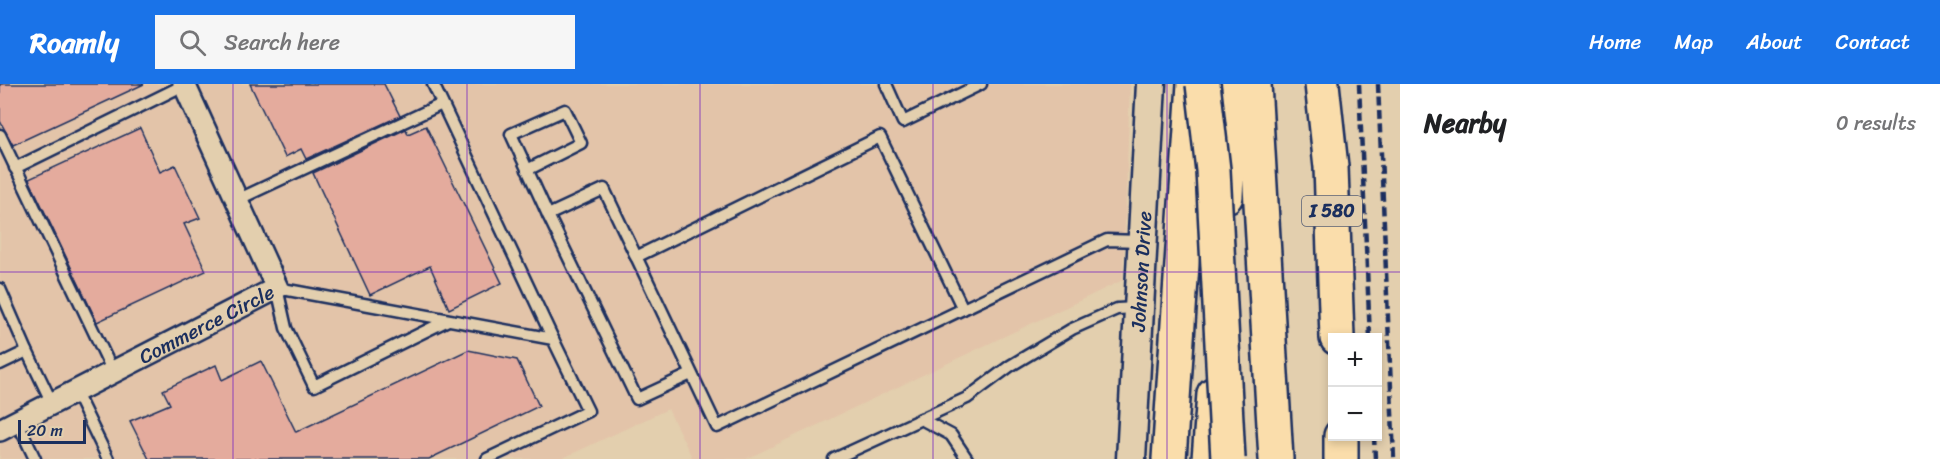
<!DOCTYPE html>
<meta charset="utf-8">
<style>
:root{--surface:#fff;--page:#f6f6f6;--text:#202124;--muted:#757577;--line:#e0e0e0;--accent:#1a73e8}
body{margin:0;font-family:Sriracha,sans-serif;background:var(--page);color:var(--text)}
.controls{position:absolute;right:18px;bottom:18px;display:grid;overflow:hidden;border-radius:0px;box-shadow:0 3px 9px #0003}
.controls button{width:54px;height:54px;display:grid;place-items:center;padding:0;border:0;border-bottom:2px solid var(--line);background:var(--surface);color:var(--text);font:30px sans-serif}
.scale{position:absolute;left:18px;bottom:15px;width:68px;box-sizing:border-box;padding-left:6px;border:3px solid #1b2f5e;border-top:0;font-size:16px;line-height:21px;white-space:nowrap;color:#1b2f5e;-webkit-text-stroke:4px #e3cfae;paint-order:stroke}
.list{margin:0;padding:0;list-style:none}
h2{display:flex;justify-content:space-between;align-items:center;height:78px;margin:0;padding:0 24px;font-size:26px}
h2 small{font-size:20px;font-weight:400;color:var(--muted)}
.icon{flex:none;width:33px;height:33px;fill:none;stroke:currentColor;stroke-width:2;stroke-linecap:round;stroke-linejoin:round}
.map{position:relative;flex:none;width:1400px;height:375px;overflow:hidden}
header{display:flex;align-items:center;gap:36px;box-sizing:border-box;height:84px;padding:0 30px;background:var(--accent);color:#fff}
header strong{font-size:28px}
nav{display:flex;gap:33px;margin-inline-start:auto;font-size:21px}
.search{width:420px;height:54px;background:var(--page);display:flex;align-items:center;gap:15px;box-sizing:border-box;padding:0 21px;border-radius:0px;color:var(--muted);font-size:22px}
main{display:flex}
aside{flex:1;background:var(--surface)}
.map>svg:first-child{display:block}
.built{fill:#e3c4a9}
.building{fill:#e4ab9d;stroke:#1b2f5e;stroke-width:1.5}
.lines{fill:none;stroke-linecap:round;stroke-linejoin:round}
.lane-casing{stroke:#1b2f5e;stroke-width:15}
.street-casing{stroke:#1b2f5e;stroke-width:26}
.secondary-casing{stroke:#1b2f5e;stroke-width:33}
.highway-casing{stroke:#1b2f5e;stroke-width:38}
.lane{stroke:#e3cfae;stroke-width:10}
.street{stroke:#e3cfae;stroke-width:21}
.secondary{stroke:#e3cfae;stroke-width:28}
.highway{stroke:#faddab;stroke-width:33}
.rail{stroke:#1b2f5e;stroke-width:4.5;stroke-dasharray:9 4.5;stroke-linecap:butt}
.highway-bridge-casing{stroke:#1b2f5e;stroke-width:38;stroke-linecap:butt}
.highway-bridge{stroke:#faddab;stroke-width:33}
.grid{fill:none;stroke:#7b2cbf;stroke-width:1.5;stroke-opacity:0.55}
.labels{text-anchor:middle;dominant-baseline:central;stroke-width:4.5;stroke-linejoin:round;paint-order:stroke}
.shield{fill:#e3cfae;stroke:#575f76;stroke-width:1.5}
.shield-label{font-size:18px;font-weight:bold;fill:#1b2f5e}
.street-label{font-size:20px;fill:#1b2f5e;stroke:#e3cfae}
</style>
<header>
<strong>Roamly</strong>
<div class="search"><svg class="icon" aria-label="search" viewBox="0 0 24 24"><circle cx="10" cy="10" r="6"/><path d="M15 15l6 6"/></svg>Search here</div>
<nav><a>Home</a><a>Map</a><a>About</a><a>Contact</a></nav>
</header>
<main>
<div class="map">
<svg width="1400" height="375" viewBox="0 0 1400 375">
<rect width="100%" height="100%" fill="#e3cfae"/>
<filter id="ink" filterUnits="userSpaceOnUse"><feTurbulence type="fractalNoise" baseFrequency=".0167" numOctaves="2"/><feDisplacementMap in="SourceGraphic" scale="12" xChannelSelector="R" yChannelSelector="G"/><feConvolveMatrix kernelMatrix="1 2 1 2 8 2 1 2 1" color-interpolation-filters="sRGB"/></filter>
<g filter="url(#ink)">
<polygon class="built" points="0,0 1130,0 1123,196 746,375 693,375 668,325 561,375 0,375"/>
<g class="building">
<polygon points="0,0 144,0 13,61 0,37"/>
<polygon points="250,0 384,0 400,32 306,75 301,65 285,73"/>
<polygon points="426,42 502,199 449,225 430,182 370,211 313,89 406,45 408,50"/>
<polygon points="140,44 160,88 175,81 200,134 184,140 206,187 97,238 29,95"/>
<polygon points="468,266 517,276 539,322 429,375 149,375 130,337 170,320 163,306 216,281 222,296 261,277 296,348"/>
</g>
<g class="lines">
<defs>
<g id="lane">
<polyline points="433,0 553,255"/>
<polyline points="886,0 903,38 981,0"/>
<polyline points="0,51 113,288"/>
<polyline points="15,84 184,1"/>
<polyline points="527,86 581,59 565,26 511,50 548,131"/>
<polyline points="237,116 442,20"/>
<polyline points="636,173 880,53 963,225"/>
<polyline points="0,205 27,267 0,280"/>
<polyline points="448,236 314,302 286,244 277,204 553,255 588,327 487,375"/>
<polyline points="27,267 52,319"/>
<polyline points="691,290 637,315 548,131 604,105 717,343 1107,156 1140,157"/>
<polyline points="75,307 108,375"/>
<polyline points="921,335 951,351 967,375"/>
<polyline points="17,337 35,375"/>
<polyline points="834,375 967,314 1010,282 1072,245 1117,225 1137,224"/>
</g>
<g id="street">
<path id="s1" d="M0 346 277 204 184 0"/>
</g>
<g id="secondary">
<path id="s2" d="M1131 375 1151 0"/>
</g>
<g id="highway">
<polyline points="1254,0 1276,375"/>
<polyline points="1322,0 1331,83 1337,254"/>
<polyline points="1226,112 1231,0"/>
<polyline points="1341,352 1341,375"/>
<polyline points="1169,375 1194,0"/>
<polyline points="1209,375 1214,310"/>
</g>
</defs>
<use href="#lane" class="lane-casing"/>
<use href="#street" class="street-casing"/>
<use href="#secondary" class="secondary-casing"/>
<use href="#highway" class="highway-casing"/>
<use href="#lane" class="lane"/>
<use href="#street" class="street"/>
<use href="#secondary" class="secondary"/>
<use href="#highway" class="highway"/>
<g class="rail">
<polyline points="1359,0 1370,254"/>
<polyline points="1378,0 1394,375"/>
<polyline points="1374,352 1375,375"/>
</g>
<defs>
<polyline id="highway-bridge" points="1203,0 1213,86 1228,375"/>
</defs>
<use href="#highway-bridge" class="highway-bridge-casing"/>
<use href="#highway-bridge" class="highway-bridge"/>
</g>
</g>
<path class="grid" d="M233 0V375M467 0V375M700 0V375M933 0V375M1167 0V375M0 188H1400"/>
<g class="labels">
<rect class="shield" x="1302" y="112" width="60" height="30" rx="4.5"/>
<g class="shield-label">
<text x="1332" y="127">I 580</text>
</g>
<g class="street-label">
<text stroke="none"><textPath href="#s2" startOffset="188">Johnson Drive</textPath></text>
<text stroke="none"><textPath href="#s1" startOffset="232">Commerce Circle</textPath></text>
</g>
</g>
</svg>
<div class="controls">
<button>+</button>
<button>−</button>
</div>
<div class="scale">20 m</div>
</div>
<aside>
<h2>Nearby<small>0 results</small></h2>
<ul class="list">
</ul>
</aside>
</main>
